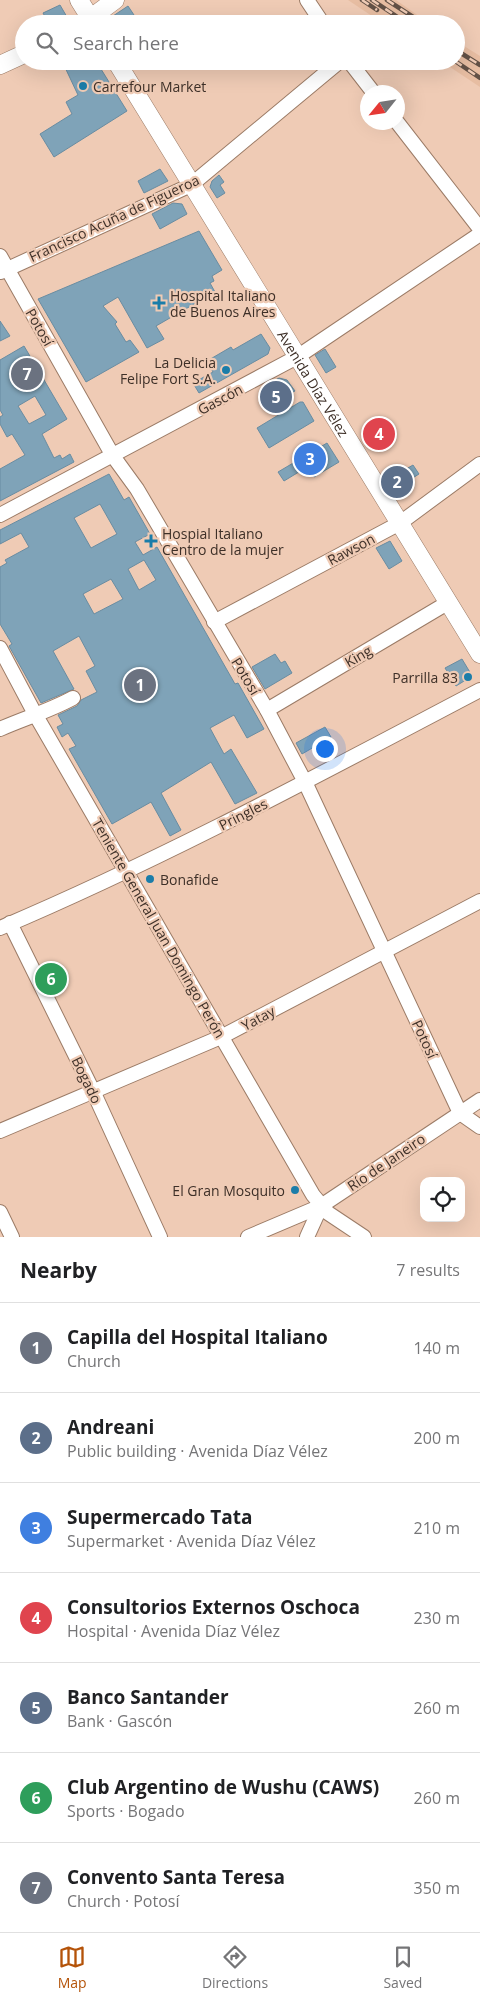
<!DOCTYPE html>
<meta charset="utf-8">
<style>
:root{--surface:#fff;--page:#f2f2f2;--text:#202124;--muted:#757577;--line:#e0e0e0;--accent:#b45309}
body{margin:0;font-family:"Open Sans",sans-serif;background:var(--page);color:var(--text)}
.controls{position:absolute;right:15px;bottom:15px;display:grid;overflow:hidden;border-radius:10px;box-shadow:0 5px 20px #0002}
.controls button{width:45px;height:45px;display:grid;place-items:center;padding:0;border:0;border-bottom:1px solid var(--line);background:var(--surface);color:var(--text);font:25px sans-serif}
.compass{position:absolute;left:360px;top:85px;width:45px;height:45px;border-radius:50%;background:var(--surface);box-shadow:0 5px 20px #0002;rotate:240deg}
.you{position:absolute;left:324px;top:748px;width:18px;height:18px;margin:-12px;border:4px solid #fff;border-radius:50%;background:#1a73e8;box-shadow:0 0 0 8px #1a73e833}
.badge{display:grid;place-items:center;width:32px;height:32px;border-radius:50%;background:var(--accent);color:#fff;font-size:16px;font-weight:700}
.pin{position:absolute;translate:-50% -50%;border:2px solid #fff;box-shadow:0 1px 5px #0006}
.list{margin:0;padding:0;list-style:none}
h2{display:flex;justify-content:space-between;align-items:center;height:65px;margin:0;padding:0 20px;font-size:21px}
h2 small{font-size:16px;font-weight:400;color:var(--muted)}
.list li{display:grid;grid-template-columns:32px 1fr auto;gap:15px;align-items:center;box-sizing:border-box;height:90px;padding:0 20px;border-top:1px solid var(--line)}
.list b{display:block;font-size:19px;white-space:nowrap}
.list p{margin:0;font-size:16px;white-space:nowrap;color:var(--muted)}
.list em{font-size:16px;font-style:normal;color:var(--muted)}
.icon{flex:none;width:28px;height:28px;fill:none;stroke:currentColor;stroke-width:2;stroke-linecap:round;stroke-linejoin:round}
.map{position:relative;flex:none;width:480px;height:1237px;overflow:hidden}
.search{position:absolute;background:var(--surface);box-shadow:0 5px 20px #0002;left:15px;right:15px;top:15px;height:55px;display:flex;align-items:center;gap:12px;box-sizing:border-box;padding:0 18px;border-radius:28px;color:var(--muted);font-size:19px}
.sheet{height:695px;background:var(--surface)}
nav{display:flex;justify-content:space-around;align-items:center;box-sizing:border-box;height:70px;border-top:1px solid var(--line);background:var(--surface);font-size:14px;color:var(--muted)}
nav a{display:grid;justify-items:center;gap:2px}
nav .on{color:var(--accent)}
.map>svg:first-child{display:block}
.built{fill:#e7bda2}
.building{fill:#7fa3b8;stroke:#698ca1;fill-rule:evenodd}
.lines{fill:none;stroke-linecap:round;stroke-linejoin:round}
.minor-casing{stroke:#9b7b66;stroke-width:16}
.major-casing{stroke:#9b7b66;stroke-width:19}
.minor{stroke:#fff;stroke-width:14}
.major{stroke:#fff;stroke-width:18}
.rail-casing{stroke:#635146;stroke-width:4.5}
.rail{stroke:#efcbb5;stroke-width:2.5;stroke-dasharray:8;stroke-linecap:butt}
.poi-dot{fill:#1b7da9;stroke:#efcbb5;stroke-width:2}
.labels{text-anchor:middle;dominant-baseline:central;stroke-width:4.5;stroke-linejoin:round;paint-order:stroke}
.poi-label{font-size:14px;fill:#3e3028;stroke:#efcbb5;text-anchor:start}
.street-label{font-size:14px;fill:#3e3028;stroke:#efcbb5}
</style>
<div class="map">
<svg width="480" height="1237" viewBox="0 0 480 1237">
<rect width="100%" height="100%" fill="#efcbb5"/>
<g class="built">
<polygon points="348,0 396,0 430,24 384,24"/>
<polygon points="456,41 480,56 480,87 441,61 456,61"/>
</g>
<g class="building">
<polygon points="60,5 67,17 64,22 49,24 43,13"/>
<polygon points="128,6 140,24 114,24 110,18"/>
<polygon points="62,61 96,61 127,111 54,157 40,134 72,114 66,102 78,95"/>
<polygon points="160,169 168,181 144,193 138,181"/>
<polygon points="219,175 224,182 220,185 225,193 217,198 210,187 212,181"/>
<polygon points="173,203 182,204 187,214 160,229 152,214"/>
<polygon points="199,231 222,270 212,276 214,281 210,283 215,292 156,326 164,339 147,348 118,297 103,306 117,322 115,324 126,342 130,340 139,352 86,382 38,299"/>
<polygon points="0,321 10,336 0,341"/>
<polygon points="261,334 270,348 268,354 199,393 193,383 213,372 207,361 231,347 233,350"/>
<path d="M24 346 67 419 42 434 54 458 60 455 62 459 70 454 74 462 0 501V469L25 455 12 434 7 437 0 424V417L3 415 0 410V360ZM35 396 46 415 29 424 18 406Z"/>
<polygon points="325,349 336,367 326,373 315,355"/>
<polygon points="279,378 287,380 295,391 272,403 263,387"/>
<polygon points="300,402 303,402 314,421 269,448 257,428"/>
<polygon points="386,423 392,433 371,446 365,436"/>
<polygon points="327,443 339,462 314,477 307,467 284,481 278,472"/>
<polygon points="413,465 419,474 397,488 391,478"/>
<path d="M109 474 124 500 129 497 150 534 135 542 143 555 157 547 235 684 238 683 264 729 247 738 234 715 210 728 224 754 231 749 257 793 235 804 211 762 161 793 181 830 170 836 151 802 112 824 69 749 76 746 68 733 62 737 57 727 63 724 58 715 77 706 81 700 97 692 86 671 95 666 79 636 53 651 74 689 41 703 9 646 12 644 0 624V567L7 563 5 560 29 547 21 533 0 544V530ZM100 504 117 534 91 548 74 518ZM144 560 156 580 139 590 128 569ZM111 579 123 599 94 614 83 594Z"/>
<polygon points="390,541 402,561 389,569 376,548"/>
<polygon points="275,654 281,663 285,661 292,673 265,689 252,667"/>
<polygon points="462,659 471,674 469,678 456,686 445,668"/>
<polygon points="325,727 331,737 302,754 296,743"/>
</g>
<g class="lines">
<defs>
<g id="minor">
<polyline points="307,0 323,24"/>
<polyline points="349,61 373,92"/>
<polyline points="397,122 480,229"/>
<polyline points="0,256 113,456 137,489 267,710 305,782 460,1113 480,1127"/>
<polyline points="1,272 191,185 340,61"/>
<polyline points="0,515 297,357 480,234"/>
<polyline points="214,622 400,523 480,464"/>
<polyline points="0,648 35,714 313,1195 328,1213 364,1237"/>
<polyline points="267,710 449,602"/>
<path d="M0 729C25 718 49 711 73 698"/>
<polyline points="10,923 93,1091 160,1237"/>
<path d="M0 928C165 858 322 773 480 690"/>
<polyline points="0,1131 221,1037 480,901"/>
<polyline points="0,1212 12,1237"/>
<polyline points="248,1237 321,1206 480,1100"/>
<polyline points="307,1237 321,1206"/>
</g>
<g id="major">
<polyline points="79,0 94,24"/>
<polyline points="83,24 115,0"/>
<path id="s1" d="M116 61 480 654"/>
<polyline points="0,65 24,54"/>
</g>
</defs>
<use href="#minor" class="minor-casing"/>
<use href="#major" class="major-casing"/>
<use href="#minor" class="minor"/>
<use href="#major" class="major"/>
<defs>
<g id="rail">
<polyline points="362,0 377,10"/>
<polyline points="372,0 408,24"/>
<polyline points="387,0 424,24"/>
<polyline points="456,50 480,65"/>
<polyline points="455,61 480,78"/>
</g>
</defs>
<use href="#rail" class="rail-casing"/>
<use href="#rail" class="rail"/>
</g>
<g class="poi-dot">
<circle cx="83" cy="86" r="5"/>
<path d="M156.5 295.5h5v5h5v5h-5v5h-5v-5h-5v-5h5z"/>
<circle cx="226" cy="370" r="5"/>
<path d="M148.5 533.5h5v5h5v5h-5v5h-5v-5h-5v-5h5z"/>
<circle cx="468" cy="677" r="5"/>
<circle cx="150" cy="879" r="5"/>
<circle cx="295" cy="1190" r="5"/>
</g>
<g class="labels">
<g class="poi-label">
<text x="93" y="86">Carrefour Market</text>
<text x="170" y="295">Hospital Italiano<tspan x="170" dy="16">de Buenos Aires</tspan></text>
<text x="216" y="362" text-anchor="end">La Delicia<tspan x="216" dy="16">Felipe Fort S.A.</tspan></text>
<text x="162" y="533">Hospial Italiano<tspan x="162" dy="16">Centro de la mujer</tspan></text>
<text x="458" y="677" text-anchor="end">Parrilla 83</text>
<text x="160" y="879">Bonafide</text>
<text x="285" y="1190" text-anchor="end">El Gran Mosquito</text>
</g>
<g class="street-label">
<text transform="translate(114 218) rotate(-25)">Francisco Acuña de Figueroa</text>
<text transform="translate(40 327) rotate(60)">Potosí</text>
<text stroke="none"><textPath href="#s1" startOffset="378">Avenida Díaz Vélez</textPath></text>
<text transform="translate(220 399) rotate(-28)">Gascón</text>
<text transform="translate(351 549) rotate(-28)">Rawson</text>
<text transform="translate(358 656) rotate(-30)">King</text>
<text transform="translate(246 676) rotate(59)">Potosí</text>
<text transform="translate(243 814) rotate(-27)">Pringles</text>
<text transform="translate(159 928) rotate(60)">Teniente General Juan Domingo Perón</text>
<text transform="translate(258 1018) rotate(-28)">Yatay</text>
<text transform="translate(425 1039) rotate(65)">Potosí</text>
<text transform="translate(87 1080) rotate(64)">Bogado</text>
<text transform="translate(386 1162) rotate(-34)">Río de Janeiro</text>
</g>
</g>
</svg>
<div class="controls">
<button><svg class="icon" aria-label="locate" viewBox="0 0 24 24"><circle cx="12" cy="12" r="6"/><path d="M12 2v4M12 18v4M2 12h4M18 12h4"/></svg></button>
</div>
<svg class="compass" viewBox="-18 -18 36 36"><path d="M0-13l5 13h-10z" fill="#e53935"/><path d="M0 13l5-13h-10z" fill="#757577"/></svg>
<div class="you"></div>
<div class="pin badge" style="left:140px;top:685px;background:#6b7280">1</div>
<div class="pin badge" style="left:397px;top:482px;background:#5c6f8a">2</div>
<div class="pin badge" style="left:310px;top:459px;background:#3f7fe0">3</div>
<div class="pin badge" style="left:379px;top:434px;background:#e0444e">4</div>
<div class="pin badge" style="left:276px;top:397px;background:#5c6f8a">5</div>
<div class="pin badge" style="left:51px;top:979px;background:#2e9e5b">6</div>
<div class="pin badge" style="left:27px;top:374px;background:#6b7280">7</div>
<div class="search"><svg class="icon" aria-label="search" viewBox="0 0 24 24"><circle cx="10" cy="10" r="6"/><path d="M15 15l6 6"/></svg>Search here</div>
</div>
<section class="sheet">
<h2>Nearby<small>7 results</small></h2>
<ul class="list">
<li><span class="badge" style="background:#6b7280">1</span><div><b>Capilla del Hospital Italiano</b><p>Church</p></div><em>140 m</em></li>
<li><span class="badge" style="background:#5c6f8a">2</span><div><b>Andreani</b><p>Public building · Avenida Díaz Vélez</p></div><em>200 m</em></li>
<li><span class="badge" style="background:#3f7fe0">3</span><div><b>Supermercado Tata</b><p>Supermarket · Avenida Díaz Vélez</p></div><em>210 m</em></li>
<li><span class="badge" style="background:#e0444e">4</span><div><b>Consultorios Externos Oschoca</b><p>Hospital · Avenida Díaz Vélez</p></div><em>230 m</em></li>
<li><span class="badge" style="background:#5c6f8a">5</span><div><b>Banco Santander</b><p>Bank · Gascón</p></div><em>260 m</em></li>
<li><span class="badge" style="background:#2e9e5b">6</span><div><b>Club Argentino de Wushu (CAWS)</b><p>Sports · Bogado</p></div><em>260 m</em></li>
<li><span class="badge" style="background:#6b7280">7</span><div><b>Convento Santa Teresa</b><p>Church · Potosí</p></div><em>350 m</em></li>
</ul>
</section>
<nav>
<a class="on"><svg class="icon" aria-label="map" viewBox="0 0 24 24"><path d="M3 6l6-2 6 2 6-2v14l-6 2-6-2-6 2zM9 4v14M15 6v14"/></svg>Map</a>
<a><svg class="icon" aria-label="directions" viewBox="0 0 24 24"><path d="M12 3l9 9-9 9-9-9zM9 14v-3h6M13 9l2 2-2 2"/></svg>Directions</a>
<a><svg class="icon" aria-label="saved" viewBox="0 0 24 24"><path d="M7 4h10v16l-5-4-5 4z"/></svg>Saved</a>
</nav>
